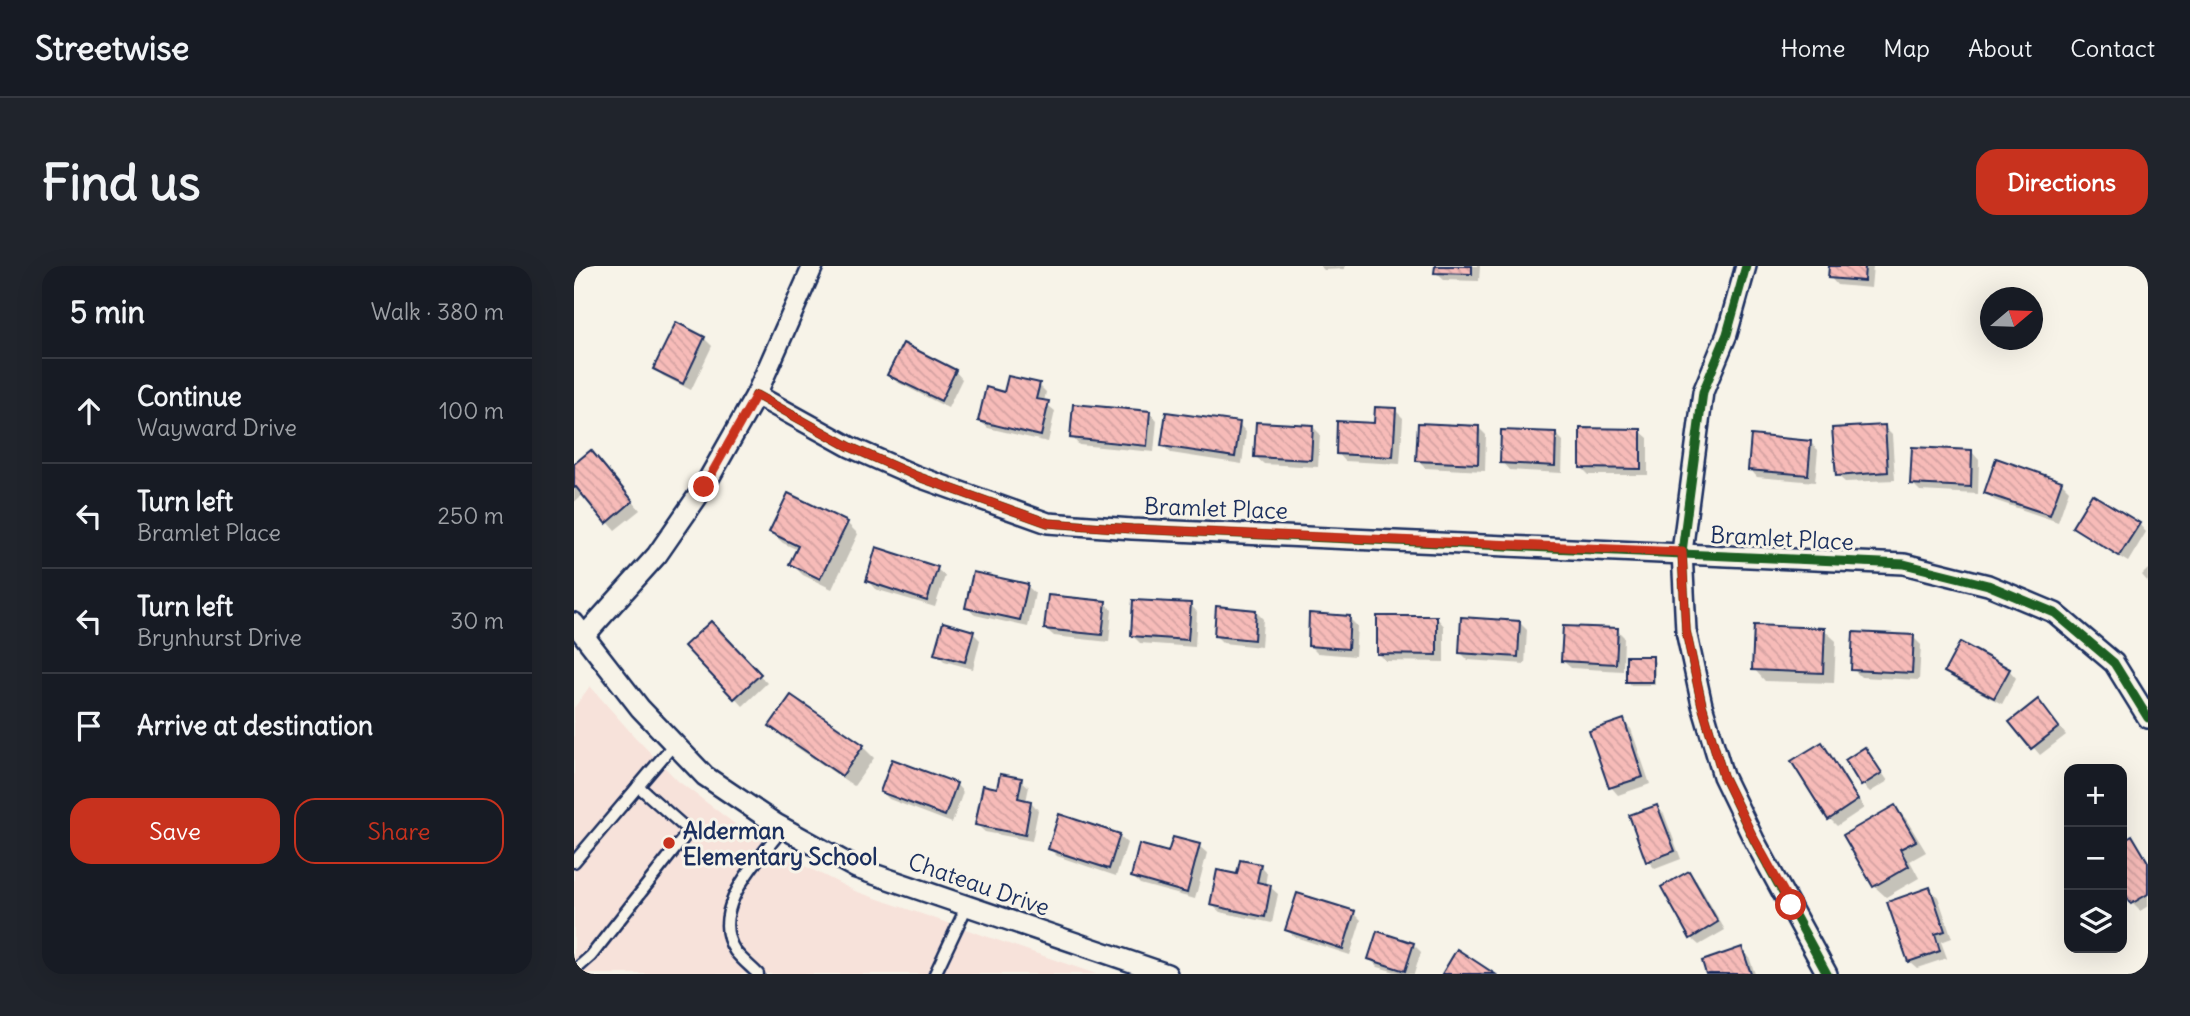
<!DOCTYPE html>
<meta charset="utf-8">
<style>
:root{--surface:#171b24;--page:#20242c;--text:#f1f3f6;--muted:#9ea1a6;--line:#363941;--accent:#c8321e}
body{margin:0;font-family:Delius,sans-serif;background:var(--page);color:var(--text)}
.controls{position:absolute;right:21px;bottom:21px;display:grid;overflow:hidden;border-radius:14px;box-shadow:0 7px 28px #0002}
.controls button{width:63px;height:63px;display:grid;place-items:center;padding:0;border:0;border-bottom:2px solid var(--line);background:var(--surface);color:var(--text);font:35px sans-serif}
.compass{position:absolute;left:1406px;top:21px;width:63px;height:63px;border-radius:50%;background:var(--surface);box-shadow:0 7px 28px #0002;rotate:71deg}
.stop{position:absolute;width:21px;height:21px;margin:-16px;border:5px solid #c8321e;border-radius:50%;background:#fff}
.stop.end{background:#c8321e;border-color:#fff;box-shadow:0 2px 7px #0008}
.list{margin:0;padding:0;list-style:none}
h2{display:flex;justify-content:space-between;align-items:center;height:91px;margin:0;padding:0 28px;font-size:30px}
h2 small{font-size:23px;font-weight:400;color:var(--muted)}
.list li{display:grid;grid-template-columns:46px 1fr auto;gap:21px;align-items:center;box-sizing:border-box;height:105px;padding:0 28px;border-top:2px solid var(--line)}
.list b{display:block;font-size:26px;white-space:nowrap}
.list p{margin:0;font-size:23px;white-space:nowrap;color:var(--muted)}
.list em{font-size:23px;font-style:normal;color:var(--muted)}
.actions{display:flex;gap:14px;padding:21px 28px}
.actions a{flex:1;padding:16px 0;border:2px solid var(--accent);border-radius:21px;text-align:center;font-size:24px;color:var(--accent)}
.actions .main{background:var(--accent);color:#fff}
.icon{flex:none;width:38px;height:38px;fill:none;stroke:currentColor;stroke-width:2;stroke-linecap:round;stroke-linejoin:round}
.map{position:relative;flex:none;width:1574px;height:708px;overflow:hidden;border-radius:21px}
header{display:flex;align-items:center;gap:42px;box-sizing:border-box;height:98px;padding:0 35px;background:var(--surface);border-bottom:2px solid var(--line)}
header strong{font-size:33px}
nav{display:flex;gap:38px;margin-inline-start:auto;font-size:24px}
.intro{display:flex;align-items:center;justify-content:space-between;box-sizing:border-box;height:168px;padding:0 42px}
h1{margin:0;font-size:49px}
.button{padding:18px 32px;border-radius:21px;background:var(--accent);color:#fff;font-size:24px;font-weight:700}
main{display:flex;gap:42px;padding:0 42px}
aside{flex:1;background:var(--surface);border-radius:21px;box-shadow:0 7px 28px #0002}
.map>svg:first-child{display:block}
.built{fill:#f7e2da}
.shadow{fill:#0003}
.building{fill:url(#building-back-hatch);stroke:#1b2f5e;stroke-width:2}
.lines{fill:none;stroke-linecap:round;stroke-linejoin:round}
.service-casing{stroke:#1b2f5e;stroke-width:15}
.minor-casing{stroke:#1b2f5e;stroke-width:24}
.service{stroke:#f7f3e8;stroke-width:10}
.minor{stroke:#f7f3e8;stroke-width:19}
.cycleway-casing{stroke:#f7f3e8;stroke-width:13}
.cycleway{stroke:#1b5e20;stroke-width:9}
.route{stroke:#c8321e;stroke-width:9}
.poi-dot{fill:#c8321e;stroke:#f7f3e8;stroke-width:2.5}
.labels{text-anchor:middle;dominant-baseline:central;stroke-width:6;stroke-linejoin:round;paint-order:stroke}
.street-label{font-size:23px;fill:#1b2f5e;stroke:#f7f3e8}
.poi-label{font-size:23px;font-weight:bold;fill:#1b2f5e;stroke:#f7f3e8;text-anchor:start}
</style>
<header>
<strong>Streetwise</strong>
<nav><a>Home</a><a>Map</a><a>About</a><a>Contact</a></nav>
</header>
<div class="intro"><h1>Find us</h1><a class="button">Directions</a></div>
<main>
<aside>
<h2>5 min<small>Walk · 380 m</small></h2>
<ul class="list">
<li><svg class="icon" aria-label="ahead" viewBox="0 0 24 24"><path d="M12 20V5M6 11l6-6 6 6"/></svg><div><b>Continue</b><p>Wayward Drive</p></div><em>100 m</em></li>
<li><svg class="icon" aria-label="left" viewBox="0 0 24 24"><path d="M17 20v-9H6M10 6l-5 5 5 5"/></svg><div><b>Turn left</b><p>Bramlet Place</p></div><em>250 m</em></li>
<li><svg class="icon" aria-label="left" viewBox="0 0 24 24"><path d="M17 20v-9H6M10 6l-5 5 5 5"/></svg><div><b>Turn left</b><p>Brynhurst Drive</p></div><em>30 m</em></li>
<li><svg class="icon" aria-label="arrive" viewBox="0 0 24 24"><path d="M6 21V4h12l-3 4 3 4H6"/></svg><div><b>Arrive at destination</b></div></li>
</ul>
<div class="actions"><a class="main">Save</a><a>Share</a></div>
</aside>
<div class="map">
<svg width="1574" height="708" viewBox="0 0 1574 708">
<defs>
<pattern id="building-back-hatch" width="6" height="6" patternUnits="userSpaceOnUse" patternTransform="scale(1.75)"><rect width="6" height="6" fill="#f7bbb8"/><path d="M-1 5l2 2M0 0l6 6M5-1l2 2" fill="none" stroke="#d3a1a1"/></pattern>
</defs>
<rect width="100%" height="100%" fill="#f7f3e8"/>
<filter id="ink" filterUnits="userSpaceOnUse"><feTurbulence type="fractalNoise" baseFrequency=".0143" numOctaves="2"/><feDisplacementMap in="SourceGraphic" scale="14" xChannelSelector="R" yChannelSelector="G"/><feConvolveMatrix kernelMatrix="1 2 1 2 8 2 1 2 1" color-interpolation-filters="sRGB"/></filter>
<g filter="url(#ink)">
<polygon class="built" points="16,420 60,470 104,515 165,561 217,593 281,625 522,708 0,708 0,442"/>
<g class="shadow">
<polygon points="746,0 771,0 771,3 750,4"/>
<polygon points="862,0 906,0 905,15 870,14 862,7"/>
<polygon points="1257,0 1299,0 1297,22 1263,19 1256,11"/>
<polygon points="130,72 138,80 117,124 89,110 81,103"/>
<polygon points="381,105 388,113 374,142 323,116 315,109"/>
<polygon points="465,119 472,126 470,136 481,145 474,176 414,162 406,155 432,128"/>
<polygon points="821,144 829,152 826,198 771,195 764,187"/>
<polygon points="576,147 583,154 580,186 505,179 498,171"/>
<polygon points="665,158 672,166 668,198 597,187 589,180"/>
<polygon points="738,160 746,168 744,201 690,198 682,191"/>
<polygon points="1310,161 1318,169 1321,214 1271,216 1263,209"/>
<polygon points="905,162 912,169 911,205 851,202 844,195"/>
<polygon points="1066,165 1074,172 1074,209 1015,209 1007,201"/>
<polygon points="982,168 989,175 988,207 935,204 928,196"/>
<polygon points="1236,176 1244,184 1241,216 1183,211 1176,203"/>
<polygon points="1398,186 1405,194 1404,228 1346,225 1338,217"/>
<polygon points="24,194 66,244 41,264 10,228 0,236 0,200"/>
<polygon points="1487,216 1495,224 1484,256 1420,234 1412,226"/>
<polygon points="273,257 284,268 258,323 229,309 217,297 224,284 209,277 197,266"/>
<polygon points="1565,258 1572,266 1554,296 1508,268 1500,260"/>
<polygon points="363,303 371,310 361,341 301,323 294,315"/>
<polygon points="1574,303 1574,316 1568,309"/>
<polygon points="453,320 461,327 454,361 401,349 393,342"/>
<polygon points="531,337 538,344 535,376 480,370 472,363"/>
<polygon points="616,338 623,346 621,381 566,377 558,369"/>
<polygon points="681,345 689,353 687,381 649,377 642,370"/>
<polygon points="775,352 783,360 781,390 743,387 735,379"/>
<polygon points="863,352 870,360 870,396 812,395 805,388"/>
<polygon points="945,356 953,364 951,398 894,394 887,387"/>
<polygon points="137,358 193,417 169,440 113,380"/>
<polygon points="1043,364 1050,371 1049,405 997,402 989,395"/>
<polygon points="1250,364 1262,375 1260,417 1191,415 1180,403"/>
<polygon points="399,367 406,374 399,403 370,395 362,387"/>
<polygon points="1339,371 1347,379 1345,414 1287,411 1279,403"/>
<polygon points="1078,392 1081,396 1081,419 1057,419 1054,415"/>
<polygon points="1435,404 1442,412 1428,438 1380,413 1372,405"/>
<polygon points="1471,443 1492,469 1466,489 1438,456"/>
<polygon points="1049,455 1057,463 1076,518 1044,529 1037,521"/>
<polygon points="198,460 289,481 300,492 280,520 209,472"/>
<polygon points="1247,478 1255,485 1290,542 1263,560 1255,552"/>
<polygon points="1291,483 1314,515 1296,526 1289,519"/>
<polygon points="447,514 455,521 452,535 457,536 464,544 458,575 411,566 403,559"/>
<polygon points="382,518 389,526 378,557 315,533 308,526"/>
<polygon points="1083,541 1090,548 1107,593 1081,603 1074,595"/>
<polygon points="1321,541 1332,553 1352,586 1336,595 1345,612 1312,631 1300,620"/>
<polygon points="545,570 553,577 542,610 483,590 476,583"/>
<polygon points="1558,571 1574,594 1574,640 1566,645 1558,637 1548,619 1548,577"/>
<polygon points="625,580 633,587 621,633 566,618 559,611 596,588"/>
<polygon points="686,600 693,607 691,620 696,621 704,628 698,657 646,646 638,639 664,610"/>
<polygon points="1115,607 1123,615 1151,664 1125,679 1117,672"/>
<polygon points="1356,623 1364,631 1378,672 1367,676 1373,692 1343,702 1335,695"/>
<polygon points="780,647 787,654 776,689 721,671 713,664"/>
<polygon points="839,678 847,686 840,708 828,708 804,701 796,693"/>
<polygon points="1167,683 1175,691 1181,708 1134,708"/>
</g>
<g class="building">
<polygon points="861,0 898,0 898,8 860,7"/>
<polygon points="1255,0 1291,0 1290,15 1254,12"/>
<polygon points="102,56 131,71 109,118 79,103"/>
<polygon points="329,77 382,104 367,135 313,109"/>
<polygon points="434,110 466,117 462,133 475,135 467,170 404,155 412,121 430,126"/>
<polygon points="499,138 576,145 573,180 496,172"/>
<polygon points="801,141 822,142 819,191 762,188 763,155 800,157"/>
<polygon points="592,146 666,156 661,191 587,180"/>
<polygon points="682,156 739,159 737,194 680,191"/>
<polygon points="844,157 905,160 904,198 842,195"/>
<polygon points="1311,159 1314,206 1262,210 1258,162"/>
<polygon points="1006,162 1067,163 1067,203 1006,202"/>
<polygon points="927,164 982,166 981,200 926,197"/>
<polygon points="1177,169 1237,175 1234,209 1174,204"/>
<polygon points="1338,181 1398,184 1397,221 1336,218"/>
<polygon points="17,184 59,235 32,258 2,221 0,222 0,198"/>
<polygon points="1422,192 1488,215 1476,249 1410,227"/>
<polygon points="214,227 274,256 246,313 215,298 224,280 195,266"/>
<polygon points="1518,228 1566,257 1545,290 1498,261"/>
<polygon points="302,281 364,301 353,335 292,315"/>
<polygon points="399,306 454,318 446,354 391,342"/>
<polygon points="474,329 532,335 528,369 470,363"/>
<polygon points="559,334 617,337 614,374 557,370"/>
<polygon points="642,340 682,344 680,374 640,370"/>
<polygon points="735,347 776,350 774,383 734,380"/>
<polygon points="803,350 863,350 863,389 803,388"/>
<polygon points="887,351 946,355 944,391 885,387"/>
<polygon points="137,355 187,408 160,433 110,380"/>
<polygon points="369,356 400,365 391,396 360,388"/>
<polygon points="1180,359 1251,362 1249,407 1178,404"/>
<polygon points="989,360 1044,362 1042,398 987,395"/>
<polygon points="1279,366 1340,369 1338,407 1277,404"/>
<polygon points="1386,376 1436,403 1420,432 1370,406"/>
<rect x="1052" y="390" width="27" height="26"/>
<polygon points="217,429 290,479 268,510 195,460"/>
<polygon points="1464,433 1485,461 1457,483 1435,456"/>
<polygon points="1050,453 1069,511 1035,522 1015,465"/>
<polygon points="1248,476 1284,534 1254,554 1217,495"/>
<polygon points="1291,481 1308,507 1287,520 1271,494"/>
<polygon points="318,493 383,517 371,550 306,526"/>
<polygon points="426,508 448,512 444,532 457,535 451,569 401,559 409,519 423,522"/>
<polygon points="1083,539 1101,585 1072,596 1055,549"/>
<polygon points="1321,539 1342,575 1326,583 1335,600 1299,621 1269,569"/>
<polygon points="485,548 546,568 535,603 474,583"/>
<polygon points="1558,569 1574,596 1574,628 1557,638 1548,623 1548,575"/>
<polygon points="599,571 626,578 613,627 557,611 565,578 594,586"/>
<polygon points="666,594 687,598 683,616 697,619 691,651 636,639 643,604 663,608"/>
<polygon points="1115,605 1144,656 1116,673 1087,621"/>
<polygon points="1356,621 1371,665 1361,668 1366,685 1334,696 1313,636"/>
<polygon points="723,627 781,645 769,683 711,664"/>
<polygon points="803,665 840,677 831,705 794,693"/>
<polygon points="1168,681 1177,708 1132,708 1128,695"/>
<polygon points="883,683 921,708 868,708"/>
</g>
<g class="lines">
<defs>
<g id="service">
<polyline points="0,596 100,478"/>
<polyline points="0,705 17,690 115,565 64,520"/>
<path d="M184 708C177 701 167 693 161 685 133 643 186 593 209 562"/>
<polyline points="361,708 393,640"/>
</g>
<g id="minor">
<polyline points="1172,0 1153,68 1129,126 1108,286 1112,365 1128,439 1149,510 1180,574 1253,708"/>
<polyline points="182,129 276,181 342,210 474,257 558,263 1330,298 1414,319 1481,347 1540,397 1574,452"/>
<polyline points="0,357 66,442 131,510 202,558 282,602 593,708"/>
<polyline points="11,369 83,289 130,221 182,129 239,0"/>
</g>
</defs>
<use href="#service" class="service-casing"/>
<use href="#minor" class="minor-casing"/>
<use href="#service" class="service"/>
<use href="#minor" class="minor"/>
<defs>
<g id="cycleway">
<polyline points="1172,0 1153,68 1129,126 1108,286 1112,365 1128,439 1149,510 1180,574 1253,708"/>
<polyline points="182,129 276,181 342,210 474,257 558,263 1330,298 1414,319 1481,347 1540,397 1574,452"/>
</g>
</defs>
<use href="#cycleway" class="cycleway-casing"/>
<use href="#cycleway" class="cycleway"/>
</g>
</g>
<g class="lines" filter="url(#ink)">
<polyline class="route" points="130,221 182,129 276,181 342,210 474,257 558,263 1108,286 1112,365 1128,439 1149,510 1180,573 1217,639"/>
</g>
<circle class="poi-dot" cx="95" cy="577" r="7"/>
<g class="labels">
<g class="street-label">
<text transform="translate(642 242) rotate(2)">Bramlet Place</text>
<text transform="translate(1208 272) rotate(3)">Bramlet Place</text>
<text transform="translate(405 618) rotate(19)">Chateau Drive</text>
</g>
<g class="poi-label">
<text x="109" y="564">Alderman<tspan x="109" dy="26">Elementary School</tspan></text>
</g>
</g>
</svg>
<div class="controls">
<button>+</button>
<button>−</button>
<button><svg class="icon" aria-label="layers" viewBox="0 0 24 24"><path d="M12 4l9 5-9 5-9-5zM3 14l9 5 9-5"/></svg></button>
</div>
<svg class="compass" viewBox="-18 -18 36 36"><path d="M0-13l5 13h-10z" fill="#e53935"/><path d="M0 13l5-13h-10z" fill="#9ea1a6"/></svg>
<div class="stop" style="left:1217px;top:639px"></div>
<div class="stop end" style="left:130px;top:221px"></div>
</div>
</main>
